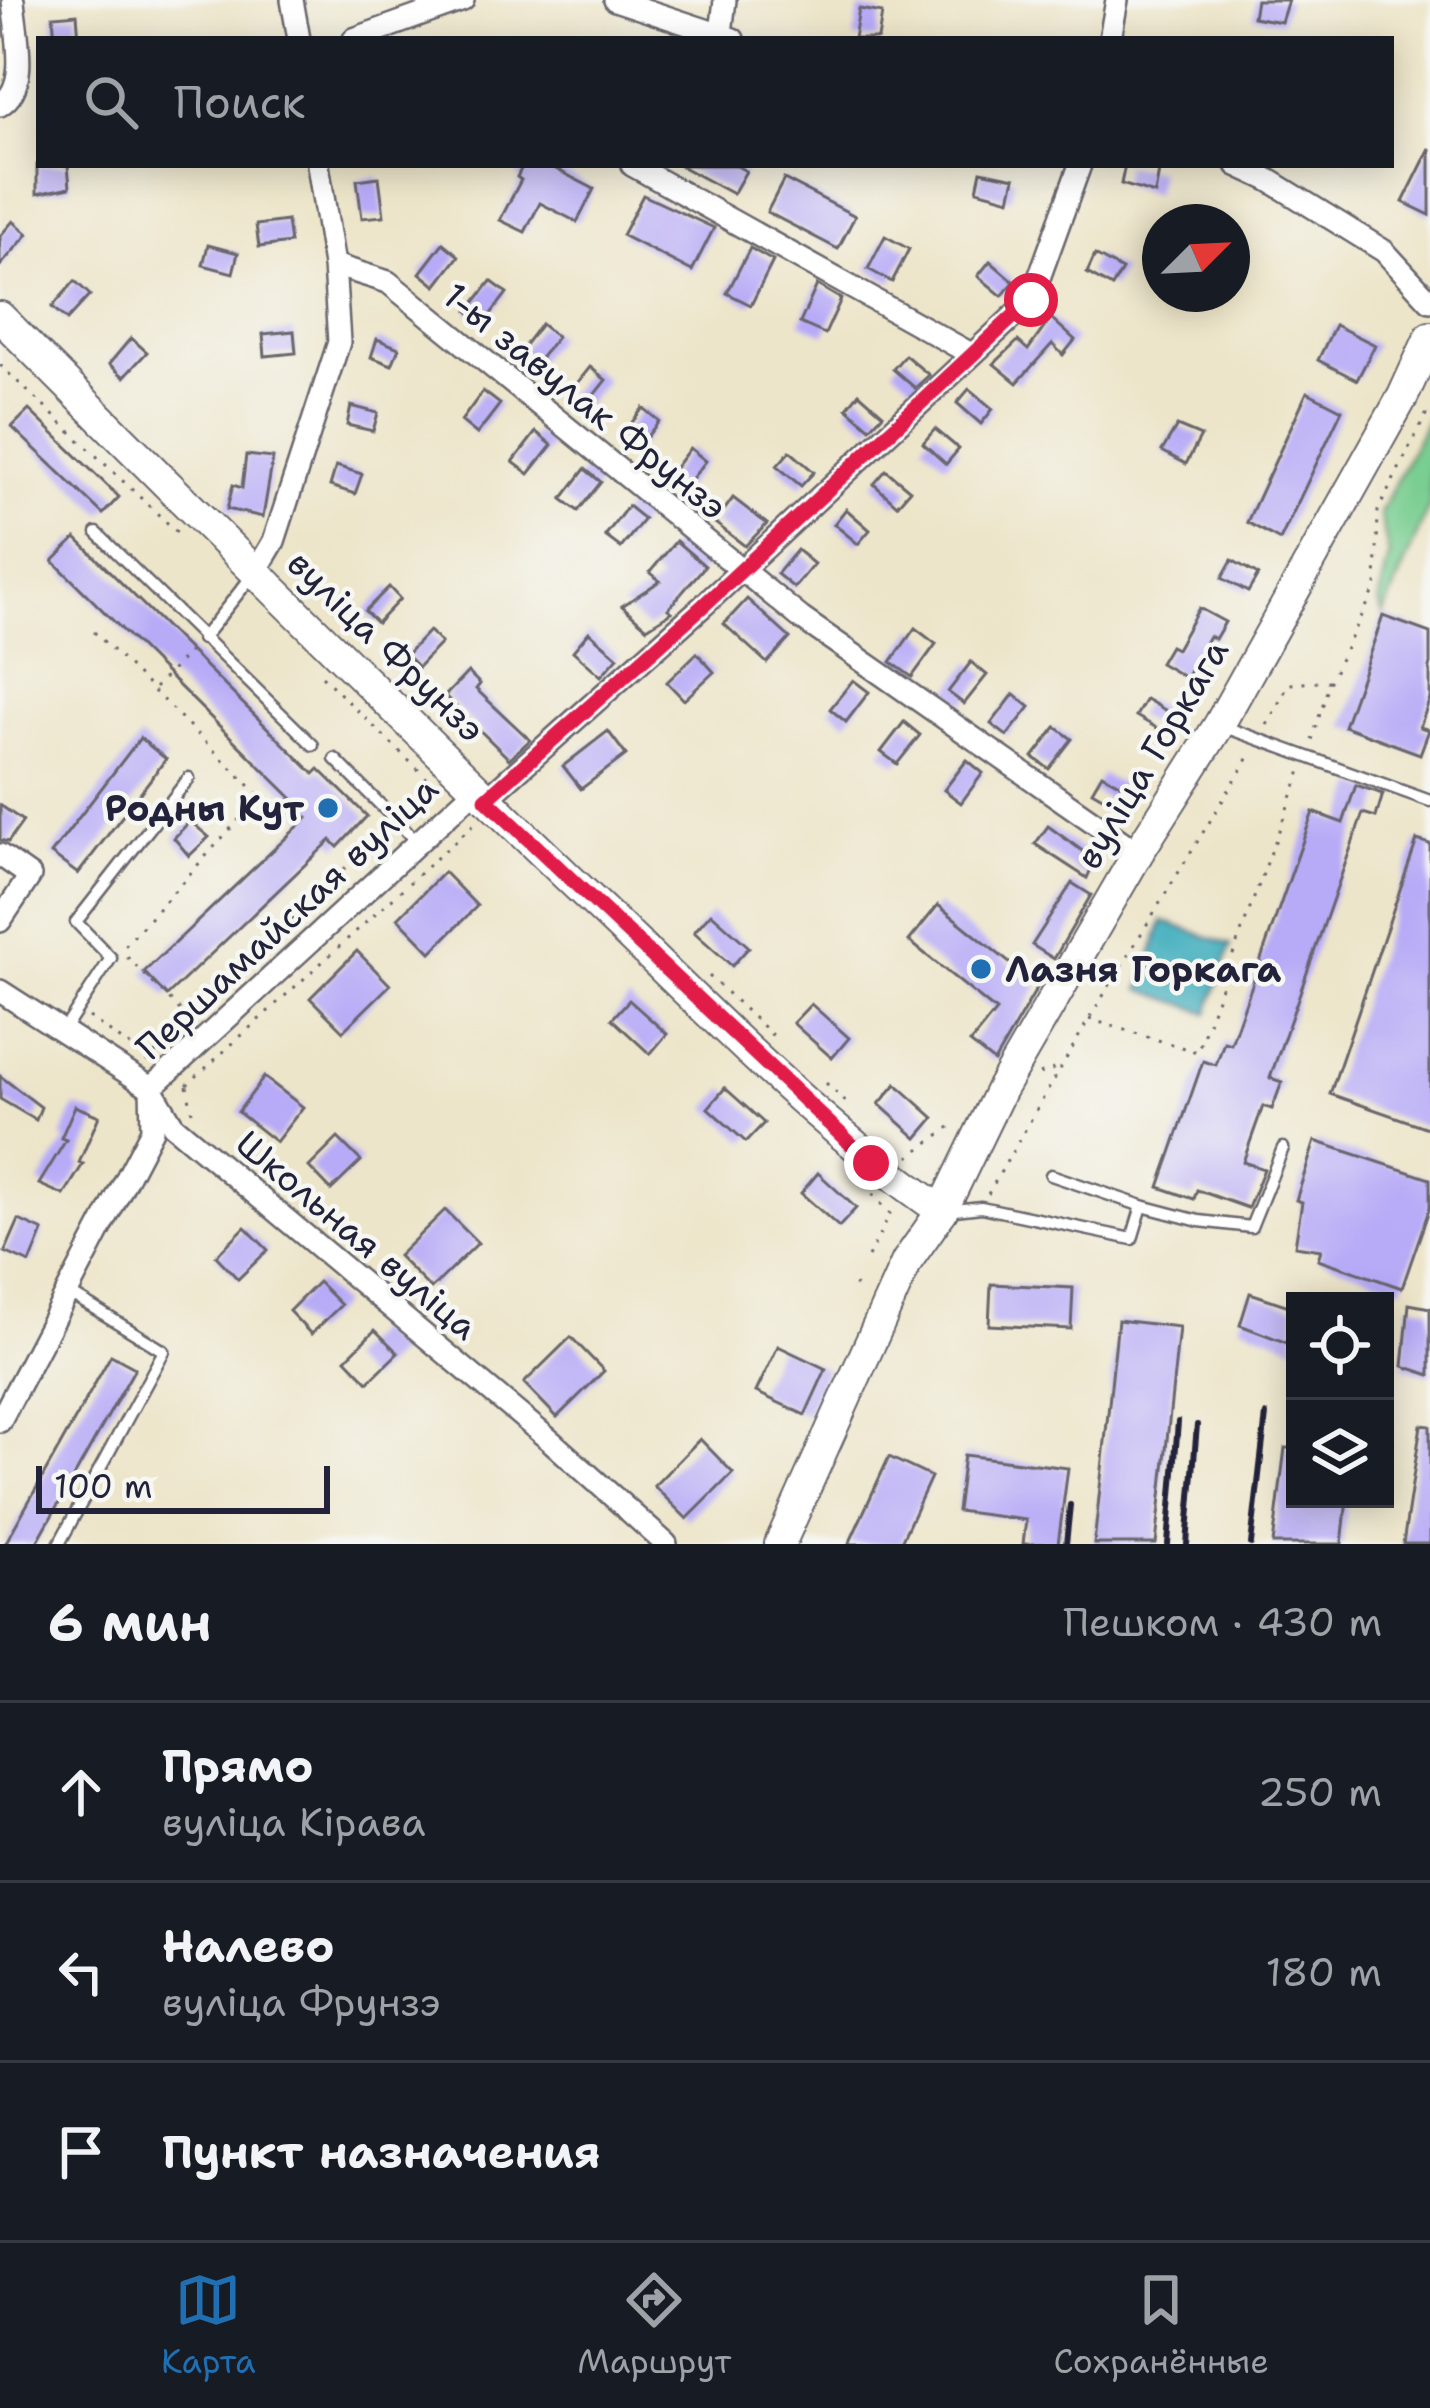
<!DOCTYPE html>
<html lang="ru">
<meta charset="utf-8">
<style>
:root{--surface:#171b24;--page:#242831;--text:#f1f3f6;--muted:#9ea1a6;--line:#363941;--accent:#1f6fb2}
body{margin:0;font-family:"Shantell Sans",sans-serif;background:var(--page);color:var(--text)}
.controls{position:absolute;right:36px;bottom:36px;display:grid;overflow:hidden;border-radius:0px;box-shadow:0 6px 30px #0003}
.controls button{width:108px;height:108px;display:grid;place-items:center;padding:0;border:0;border-bottom:3px solid var(--line);background:var(--surface);color:var(--text);font:60px sans-serif}
.compass{position:absolute;left:1142px;top:204px;width:108px;height:108px;border-radius:50%;background:var(--surface);box-shadow:0 6px 30px #0003;rotate:66deg}
.scale{position:absolute;left:36px;bottom:30px;width:294px;box-sizing:border-box;padding-left:12px;border:6px solid #22223b;border-top:0;font-size:33px;line-height:42px;white-space:nowrap;color:#22223b;-webkit-text-stroke:9px #f6f6f2;paint-order:stroke}
.stop{position:absolute;width:36px;height:36px;margin:-27px;border:9px solid #e11d48;border-radius:50%;background:#fff}
.stop.end{background:#e11d48;border-color:#fff;box-shadow:0 3px 12px #0008}
.list{margin:0;padding:0;list-style:none}
h2{display:flex;justify-content:space-between;align-items:center;height:156px;margin:0;padding:0 48px;font-size:51px}
h2 small{font-size:39px;font-weight:400;color:var(--muted)}
.list li{display:grid;grid-template-columns:78px 1fr auto;gap:36px;align-items:center;box-sizing:border-box;height:180px;padding:0 48px;border-top:3px solid var(--line)}
.list b{display:block;font-size:45px;white-space:nowrap}
.list p{margin:0;font-size:39px;white-space:nowrap;color:var(--muted)}
.list em{font-size:39px;font-style:normal;color:var(--muted)}
.icon{flex:none;width:66px;height:66px;fill:none;stroke:currentColor;stroke-width:2;stroke-linecap:round;stroke-linejoin:round}
.map{position:relative;flex:none;width:1430px;height:1544px;overflow:hidden}
.search{position:absolute;background:var(--surface);box-shadow:0 6px 30px #0003;left:36px;right:36px;top:36px;height:132px;display:flex;align-items:center;gap:30px;box-sizing:border-box;padding:0 42px;border-radius:0px;color:var(--muted);font-size:45px}
.sheet{height:696px;background:var(--surface)}
nav{display:flex;justify-content:space-around;align-items:center;box-sizing:border-box;height:168px;border-top:3px solid var(--line);background:var(--surface);font-size:33px;color:var(--muted)}
nav a{display:grid;justify-items:center;gap:6px}
nav .on{color:var(--accent)}
.map>svg:first-child{display:block}
.green{fill:#79ce91;stroke:#4e7866;stroke-width:3}
.water{fill:#40aebd;stroke:#31687c;stroke-width:3}
.building{fill:#b7aaf7}
.lines{fill:none;stroke-linecap:round;stroke-linejoin:round}
.lane-casing{stroke:#69666d;stroke-width:15}
.street-casing{stroke:#69666d;stroke-width:26}
.secondary-casing{stroke:#69666d;stroke-width:34}
.path{stroke:#69666d;stroke-width:3;stroke-dasharray:3 9;stroke-linecap:butt}
.lane{stroke:#fff;stroke-width:10}
.street{stroke:#fff;stroke-width:21}
.secondary{stroke:#fff;stroke-width:30}
.rail{stroke:#22223b;stroke-width:6}
.route{stroke:#e11d48;stroke-width:15}
.poi-dot{fill:#1f6fb2;stroke:#f6f6f2;stroke-width:4.5}
.labels{text-anchor:middle;dominant-baseline:central;stroke-width:9;stroke-linejoin:round;paint-order:stroke}
.street-label{font-size:36px;fill:#22223b;stroke:#f6f6f2}
.poi-label{font-size:36px;font-weight:bold;fill:#22223b;stroke:#f6f6f2;text-anchor:end}
</style>
<div class="map">
<svg width="1430" height="1544" viewBox="0 0 1430 1544">
<rect width="100%" height="100%" fill="#f6f6f2"/>
<filter id="ink" filterUnits="userSpaceOnUse"><feTurbulence type="fractalNoise" baseFrequency=".00833" numOctaves="2"/><feDisplacementMap in="SourceGraphic" scale="24" xChannelSelector="R" yChannelSelector="G"/><feConvolveMatrix kernelMatrix="1 2 1 2 8 2 1 2 1" color-interpolation-filters="sRGB"/></filter>
<filter id="wash" filterUnits="userSpaceOnUse"><feTurbulence type="fractalNoise" baseFrequency=".004" numOctaves="4" result="noise"/><feDisplacementMap in="SourceGraphic" scale="48" xChannelSelector="R" yChannelSelector="G"/><feGaussianBlur stdDeviation="2.7" result="paint"/><feColorMatrix in="noise" values="0 0 0 0 0 0 0 0 0 0 0 0 0 0 0 0 0 1.4 0 .05"/><feComposite in="paint" operator="in"/></filter>
<g filter="url(#wash)">
<rect width="100%" height="100%" fill="#ede5c9"/>
<polygon class="green" points="1430,414 1430,504 1383,616 1379,602 1389,556 1380,513"/>
<polygon class="water" points="1163,921 1231,945 1208,1013 1140,989"/>
<g id="blocks">
<g class="building">
<polygon points="1256,0 1288,0 1281,22 1253,17"/>
<polygon points="859,9 882,13 878,39 854,39"/>
<polygon points="77,14 79,39 55,39 53,16"/>
<polygon points="1430,148 1430,215 1403,202"/>
<polygon points="37,165 68,165 70,187 37,194"/>
<polygon points="523,165 548,165 594,189 577,222 540,203 525,232 500,220 521,180 517,177"/>
<polygon points="679,165 735,165 746,171 733,194"/>
<polygon points="1125,165 1159,171 1155,194 1121,184"/>
<polygon points="981,171 1015,178 1010,199 977,190"/>
<polygon points="379,177 384,216 362,218 357,180"/>
<polygon points="784,179 855,216 838,249 767,212"/>
<polygon points="643,195 714,228 692,271 622,235"/>
<polygon points="13,221 28,234 0,266 0,236"/>
<polygon points="287,221 290,243 259,247 256,225"/>
<polygon points="885,236 909,249 892,282 868,269"/>
<polygon points="443,243 459,256 436,286 420,273"/>
<polygon points="208,245 238,253 233,273 203,265"/>
<polygon points="750,248 773,261 751,305 727,293"/>
<polygon points="1095,255 1122,270 1112,287 1087,273"/>
<polygon points="990,261 1014,282 1002,296 978,276"/>
<polygon points="75,281 90,295 67,320 52,307"/>
<polygon points="491,281 507,293 484,323 468,311"/>
<polygon points="817,285 841,299 825,334 800,323"/>
<polygon points="1051,318 1075,340 1063,355 1052,344 1017,383 994,364 1018,341 1028,350"/>
<polygon points="541,324 557,337 534,366 518,354"/>
<polygon points="1335,325 1375,345 1357,380 1318,360"/>
<polygon points="294,331 296,353 265,356 263,334"/>
<polygon points="131,338 147,352 124,377 109,364"/>
<polygon points="377,339 399,348 392,365 371,357"/>
<polygon points="905,355 929,375 915,388 893,369"/>
<polygon points="590,367 606,380 583,409 567,396"/>
<polygon points="969,389 993,409 981,424 957,403"/>
<polygon points="483,391 500,404 477,434 461,421"/>
<polygon points="1307,392 1342,410 1280,540 1247,522"/>
<polygon points="859,393 883,414 870,428 847,408"/>
<polygon points="351,406 378,413 373,431 347,425"/>
<polygon points="643,408 659,421 636,451 620,438"/>
<polygon points="29,410 119,497 103,514 12,427"/>
<polygon points="1177,426 1201,436 1186,464 1162,451"/>
<polygon points="935,429 959,449 946,464 923,443"/>
<polygon points="536,432 552,445 529,474 513,462"/>
<polygon points="690,448 706,461 683,490 667,478"/>
<polygon points="790,451 814,472 801,486 777,466"/>
<polygon points="246,455 273,458 263,517 227,509 233,485 242,488"/>
<polygon points="336,466 362,474 355,494 330,486"/>
<polygon points="585,469 601,482 578,511 562,499"/>
<polygon points="886,470 910,490 897,505 874,484"/>
<polygon points="733,498 767,524 745,546 715,523"/>
<polygon points="628,506 644,519 621,548 605,536"/>
<polygon points="846,509 870,530 858,544 834,524"/>
<polygon points="76,538 314,774 319,769 367,816 338,847 331,840 167,996 144,972 307,818 289,801 292,798 53,561"/>
<polygon points="676,541 705,566 668,609 672,612 647,628 622,606 660,581 650,572"/>
<polygon points="797,550 814,564 794,588 777,574"/>
<polygon points="1232,560 1258,575 1248,592 1222,578"/>
<polygon points="389,587 400,599 377,623 365,611"/>
<polygon points="747,599 790,638 767,663 724,624"/>
<polygon points="1199,608 1225,622 1215,639 1209,636 1186,678 1160,663 1170,646 1176,649"/>
<polygon points="1383,616 1430,633 1430,698 1420,727 1429,730 1420,754 1344,726"/>
<polygon points="915,628 936,644 912,677 891,662"/>
<polygon points="429,631 441,643 418,667 406,655"/>
<polygon points="589,632 618,657 601,676 573,651"/>
<polygon points="697,653 714,672 684,700 667,682"/>
<polygon points="971,662 987,675 964,704 948,692"/>
<polygon points="468,672 480,684 476,689 530,740 509,759 445,696"/>
<polygon points="853,680 869,692 846,722 830,709"/>
<polygon points="1014,694 1030,707 1007,736 991,724"/>
<polygon points="1146,699 1172,714 1162,731 1136,716"/>
<polygon points="904,722 920,735 897,764 881,752"/>
<polygon points="1056,727 1072,739 1049,769 1033,757"/>
<polygon points="608,731 626,755 581,789 563,766"/>
<polygon points="140,738 166,759 78,874 51,854"/>
<polygon points="967,760 983,773 961,803 944,790"/>
<polygon points="1102,774 1128,788 1118,806 1092,791"/>
<polygon points="1356,785 1383,794 1376,817 1363,813 1270,1078 1282,1082 1272,1109 1263,1106 1243,1162 1264,1169 1248,1208 1197,1190 1194,1199 1159,1187 1203,1061 1216,1065 1224,1042 1231,1044 1313,812 1343,823"/>
<polygon points="0,805 23,821 8,842 0,840"/>
<polygon points="190,821 209,837 189,856 174,838"/>
<polygon points="1048,826 1095,860 1087,878 1035,844"/>
<polygon points="1417,840 1430,844 1430,1129 1330,1094"/>
<polygon points="444,872 477,906 431,952 398,918"/>
<polygon points="1072,883 1091,895 1054,959 1032,945"/>
<polygon points="938,905 1038,986 994,1062 970,1043 996,1011 909,941"/>
<polygon points="711,913 749,947 732,966 694,932"/>
<polygon points="357,951 390,985 343,1031 310,998"/>
<polygon points="629,1000 667,1034 650,1054 612,1019"/>
<polygon points="811,1004 849,1038 832,1058 793,1023"/>
<polygon points="0,1076 41,1107 36,1120 0,1099"/>
<polygon points="264,1077 303,1107 276,1142 238,1112"/>
<polygon points="896,1084 934,1118 917,1138 879,1104"/>
<polygon points="725,1088 764,1123 746,1142 708,1108"/>
<polygon points="75,1106 99,1116 79,1163 83,1164 64,1195 39,1184 66,1140 61,1138"/>
<polygon points="338,1138 361,1161 331,1190 309,1167"/>
<polygon points="1315,1141 1430,1179 1430,1207 1402,1288 1318,1259 1321,1250 1295,1246 1302,1202 1296,1200"/>
<polygon points="818,1173 856,1208 839,1227 801,1193"/>
<polygon points="445,1210 478,1243 431,1289 398,1256"/>
<polygon points="19,1220 43,1231 30,1263 5,1252"/>
<polygon points="245,1227 268,1250 238,1279 216,1256"/>
<polygon points="318,1282 341,1305 311,1334 289,1311"/>
<polygon points="991,1284 1073,1288 1071,1329 989,1325"/>
<polygon points="1250,1293 1295,1308 1295,1346 1240,1325"/>
<polygon points="1409,1304 1430,1308 1430,1375 1403,1366"/>
<polygon points="1118,1320 1179,1327 1156,1544 1094,1544"/>
<polygon points="375,1330 398,1353 368,1382 346,1359"/>
<polygon points="571,1337 604,1371 557,1417 524,1383"/>
<polygon points="778,1346 826,1369 805,1415 756,1392"/>
<polygon points="111,1355 135,1368 36,1544 5,1544"/>
<polygon points="1421,1425 1430,1426 1430,1544 1403,1544"/>
<polygon points="700,1439 733,1473 687,1519 654,1486"/>
<polygon points="1285,1448 1295,1448 1295,1499 1347,1499 1342,1544 1273,1544"/>
<polygon points="964,1455 1068,1468 1058,1544 1023,1544 1026,1520 957,1511"/>
<polygon points="889,1457 931,1477 900,1544 849,1544"/>
</g>
</g>
</g>
<g filter="url(#ink)">
<use href="#blocks" fill-opacity="0" stroke="#69666d" stroke-width="3"/>
<g class="lines">
<defs>
<g id="lane">
<polyline points="97,533 313,745"/>
<polyline points="202,639 252,576"/>
<polyline points="1222,726 1430,801"/>
<polyline points="335,759 418,843"/>
<polyline points="64,1030 111,958 76,922 189,778"/>
<polyline points="1142,1206 1199,1221 1251,1227 1283,1148"/>
<polyline points="946,1211 981,1207 1132,1239 1142,1206 1051,1175"/>
<polyline points="59,1544 164,1351 66,1291"/>
</g>
<g id="street">
<polyline points="292,0 299,39"/>
<polyline points="615,0 733,39"/>
<polyline points="721,33 725,0"/>
<polyline points="354,39 463,0"/>
<polyline points="1110,39 1117,0"/>
<path d="M0 105C31 86 15 32 13 0"/>
<polyline points="632,165 971,354"/>
<polyline points="1237,165 1269,180 1384,251 1430,301"/>
<polyline points="334,265 388,282 801,618 1138,853"/>
<polyline points="255,573 274,541 339,342 334,265 318,165"/>
<polyline points="486,799 704,605 1031,300 1080,165"/>
<polyline points="0,855 30,876 0,921"/>
<polyline points="0,991 151,1088 173,1125 552,1442 666,1544"/>
<polyline points="0,1421 152,1130 151,1088 476,789"/>
</g>
<g id="secondary">
<path d="M0 317C197 515 394 711 596 904 708 1010 815 1124 942 1211"/>
<polyline points="780,1544 907,1261 942,1211 1001,1089 1138,853 1219,725 1403,396 1430,337"/>
</g>
</defs>
<use href="#lane" class="lane-casing"/>
<use href="#street" class="street-casing"/>
<use href="#secondary" class="secondary-casing"/>
<g class="path">
<polyline points="0,365 179,534"/>
<polyline points="94,632 260,796 122,949"/>
<polyline points="322,676 440,791"/>
<polyline points="155,688 189,652"/>
<polyline points="1267,725 1289,684 1329,681"/>
<polyline points="1312,740 1330,681 1376,587 1378,511 1430,407"/>
<polyline points="404,810 432,784"/>
<polyline points="127,957 188,1018"/>
<polyline points="709,976 773,1036"/>
<polyline points="89,1017 150,1060"/>
<polyline points="1089,1019 1197,1052 1301,771"/>
<polyline points="146,1062 384,830"/>
<polyline points="1040,1074 1059,1067"/>
<polyline points="826,1083 849,1105"/>
<polyline points="187,1085 474,824"/>
<polyline points="187,1086 192,1112"/>
<polyline points="909,1157 954,1124"/>
<polyline points="988,1194 1089,1019 1251,754"/>
<polyline points="868,1257 890,1214 868,1189"/>
<polyline points="854,1285 865,1290"/>
</g>
<use href="#lane" class="lane"/>
<use href="#street" class="street"/>
<use href="#secondary" class="secondary"/>
<g class="rail">
<polyline points="1066,1544 1070,1505"/>
<polyline points="1168,1544 1178,1422"/>
<polyline points="1187,1544 1197,1425"/>
<polyline points="1251,1544 1266,1415"/>
</g>
</g>
</g>
<g class="lines" filter="url(#ink)">
<polyline class="route" points="871,1163 486,799 704,605 1031,300"/>
</g>
<g class="poi-dot">
<circle cx="328" cy="808" r="12"/>
<circle cx="981" cy="969" r="12"/>
</g>
<g class="labels">
<g class="street-label">
<text transform="translate(585 401) rotate(39)">1-ы завулак Фрунзэ</text>
<text transform="translate(386 646) rotate(44)">вуліца Фрунзэ</text>
<text transform="translate(1152 754) rotate(-59)">вуліца Горкага</text>
<text transform="translate(287 918) rotate(-43)">Першамайская вуліца</text>
<text transform="translate(357 1235) rotate(40)">Школьная вуліца</text>
</g>
<g class="poi-label">
<text x="304" y="808">Родны Кут</text>
<text x="1005" y="969" text-anchor="start">Лазня Горкага</text>
</g>
</g>
</svg>
<div class="controls">
<button><svg class="icon" aria-label="locate" viewBox="0 0 24 24"><circle cx="12" cy="12" r="6"/><path d="M12 2v4M12 18v4M2 12h4M18 12h4"/></svg></button>
<button><svg class="icon" aria-label="layers" viewBox="0 0 24 24"><path d="M12 4l9 5-9 5-9-5zM3 14l9 5 9-5"/></svg></button>
</div>
<svg class="compass" viewBox="-18 -18 36 36"><path d="M0-13l5 13h-10z" fill="#e53935"/><path d="M0 13l5-13h-10z" fill="#9ea1a6"/></svg>
<div class="scale">100 m</div>
<div class="stop" style="left:1031px;top:300px"></div>
<div class="stop end" style="left:871px;top:1163px"></div>
<div class="search"><svg class="icon" aria-label="search" viewBox="0 0 24 24"><circle cx="10" cy="10" r="6"/><path d="M15 15l6 6"/></svg>Поиск</div>
</div>
<section class="sheet">
<h2>6 мин<small>Пешком · 430 m</small></h2>
<ul class="list">
<li><svg class="icon" aria-label="ahead" viewBox="0 0 24 24"><path d="M12 20V5M6 11l6-6 6 6"/></svg><div><b>Прямо</b><p>вуліца Кірава</p></div><em>250 m</em></li>
<li><svg class="icon" aria-label="left" viewBox="0 0 24 24"><path d="M17 20v-9H6M10 6l-5 5 5 5"/></svg><div><b>Налево</b><p>вуліца Фрунзэ</p></div><em>180 m</em></li>
<li><svg class="icon" aria-label="arrive" viewBox="0 0 24 24"><path d="M6 21V4h12l-3 4 3 4H6"/></svg><div><b>Пункт назначения</b></div></li>
</ul>
</section>
<nav>
<a class="on"><svg class="icon" aria-label="map" viewBox="0 0 24 24"><path d="M3 6l6-2 6 2 6-2v14l-6 2-6-2-6 2zM9 4v14M15 6v14"/></svg>Карта</a>
<a><svg class="icon" aria-label="directions" viewBox="0 0 24 24"><path d="M12 3l9 9-9 9-9-9zM9 14v-3h6M13 9l2 2-2 2"/></svg>Маршрут</a>
<a><svg class="icon" aria-label="saved" viewBox="0 0 24 24"><path d="M7 4h10v16l-5-4-5 4z"/></svg>Сохранённые</a>
</nav>
